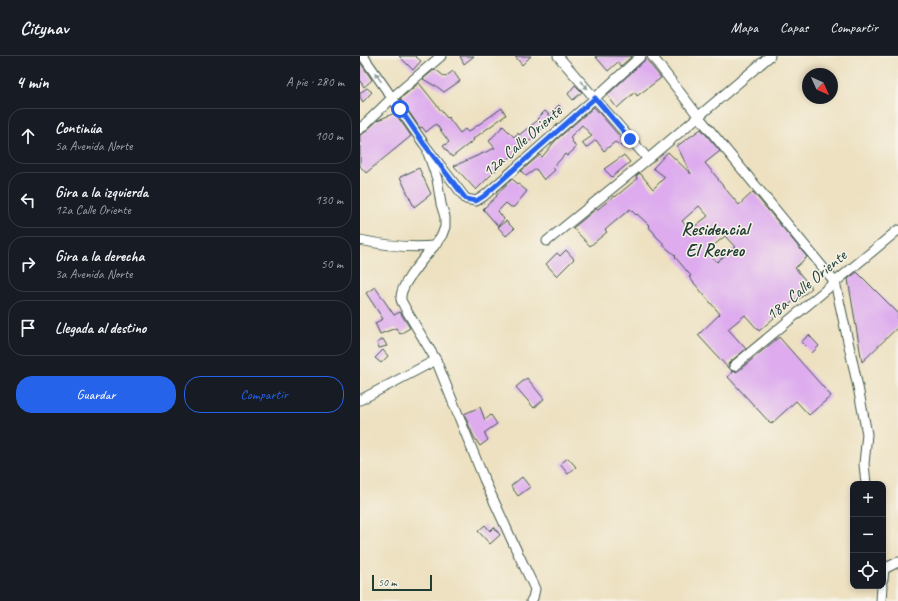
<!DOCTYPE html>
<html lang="es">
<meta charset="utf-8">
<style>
:root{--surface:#171b24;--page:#20242c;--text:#f1f3f6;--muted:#9ea1a6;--line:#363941;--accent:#2563eb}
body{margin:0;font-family:Caveat,sans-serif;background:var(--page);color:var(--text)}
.controls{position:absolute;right:12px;bottom:12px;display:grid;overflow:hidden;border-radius:8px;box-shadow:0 2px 6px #0003}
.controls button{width:36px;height:36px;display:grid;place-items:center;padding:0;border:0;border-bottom:1px solid var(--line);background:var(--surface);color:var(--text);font:20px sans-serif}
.compass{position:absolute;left:442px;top:12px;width:36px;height:36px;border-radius:50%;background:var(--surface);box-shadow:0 2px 6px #0003;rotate:135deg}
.scale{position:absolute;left:12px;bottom:10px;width:60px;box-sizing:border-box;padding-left:4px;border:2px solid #1f3d34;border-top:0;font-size:11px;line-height:14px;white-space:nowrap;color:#1f3d34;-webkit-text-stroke:3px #f7f3e8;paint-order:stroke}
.stop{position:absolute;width:12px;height:12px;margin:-9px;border:3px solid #2563eb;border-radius:50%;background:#fff}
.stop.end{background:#2563eb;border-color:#fff;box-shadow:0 1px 4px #0008}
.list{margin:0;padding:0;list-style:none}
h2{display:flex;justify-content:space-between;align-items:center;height:52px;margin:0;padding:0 16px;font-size:17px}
h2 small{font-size:13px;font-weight:400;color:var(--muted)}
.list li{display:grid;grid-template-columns:26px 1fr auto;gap:12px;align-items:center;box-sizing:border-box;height:56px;margin:0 8px 8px;padding:0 8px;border:1px solid var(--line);border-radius:16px}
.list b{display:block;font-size:15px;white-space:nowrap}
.list p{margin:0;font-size:13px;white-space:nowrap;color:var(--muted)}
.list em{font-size:13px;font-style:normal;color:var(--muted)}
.actions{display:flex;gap:8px;padding:12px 16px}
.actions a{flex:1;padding:9px 0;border:1px solid var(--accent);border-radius:16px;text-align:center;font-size:14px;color:var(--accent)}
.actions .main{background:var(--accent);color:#fff}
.icon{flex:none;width:22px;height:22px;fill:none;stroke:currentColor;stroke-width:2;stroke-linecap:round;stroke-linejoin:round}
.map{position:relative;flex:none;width:538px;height:545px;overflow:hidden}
header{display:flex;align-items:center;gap:24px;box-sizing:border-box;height:56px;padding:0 20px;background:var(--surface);border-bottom:1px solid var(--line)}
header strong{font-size:19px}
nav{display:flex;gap:22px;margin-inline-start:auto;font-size:14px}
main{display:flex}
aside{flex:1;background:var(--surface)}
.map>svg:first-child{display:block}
.building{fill:#ddabee;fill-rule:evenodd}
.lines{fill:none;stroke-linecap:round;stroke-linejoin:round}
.minor-casing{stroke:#3e5649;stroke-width:11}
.minor{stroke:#fff;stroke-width:9}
.oneway{fill:#8f9e9a}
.route{stroke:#2563eb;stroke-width:5}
.labels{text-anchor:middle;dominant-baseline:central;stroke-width:3;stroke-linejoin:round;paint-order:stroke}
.street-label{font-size:17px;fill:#1f3d34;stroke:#f7f3e8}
.neighbourhood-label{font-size:18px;font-weight:bold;fill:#1f3d34;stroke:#f7f3e8}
</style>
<header>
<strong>Citynav</strong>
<nav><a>Mapa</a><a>Capas</a><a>Compartir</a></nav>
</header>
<main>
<aside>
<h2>4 min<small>A pie · 280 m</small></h2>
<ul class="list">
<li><svg class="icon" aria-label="ahead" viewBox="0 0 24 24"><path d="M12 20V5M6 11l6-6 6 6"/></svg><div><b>Continúa</b><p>5a Avenida Norte</p></div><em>100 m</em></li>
<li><svg class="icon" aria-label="left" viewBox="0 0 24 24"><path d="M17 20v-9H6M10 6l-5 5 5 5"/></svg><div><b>Gira a la izquierda</b><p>12a Calle Oriente</p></div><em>130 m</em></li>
<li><svg class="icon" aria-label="right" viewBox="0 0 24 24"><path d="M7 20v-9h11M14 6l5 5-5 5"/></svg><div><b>Gira a la derecha</b><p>3a Avenida Norte</p></div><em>50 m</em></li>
<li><svg class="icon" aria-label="arrive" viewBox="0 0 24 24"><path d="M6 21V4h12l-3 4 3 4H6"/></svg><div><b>Llegada al destino</b></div></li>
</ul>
<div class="actions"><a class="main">Guardar</a><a>Compartir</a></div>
</aside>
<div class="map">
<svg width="538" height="545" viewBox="0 0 538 545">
<rect width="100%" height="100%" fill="#f7f3e8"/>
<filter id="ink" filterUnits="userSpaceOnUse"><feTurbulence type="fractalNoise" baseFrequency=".025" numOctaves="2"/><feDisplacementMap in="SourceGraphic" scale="8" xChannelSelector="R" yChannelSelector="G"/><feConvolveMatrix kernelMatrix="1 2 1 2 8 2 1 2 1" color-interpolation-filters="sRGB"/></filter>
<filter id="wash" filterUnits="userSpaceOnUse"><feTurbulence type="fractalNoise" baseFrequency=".012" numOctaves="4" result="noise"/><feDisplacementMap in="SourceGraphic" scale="16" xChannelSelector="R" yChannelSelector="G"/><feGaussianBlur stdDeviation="0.9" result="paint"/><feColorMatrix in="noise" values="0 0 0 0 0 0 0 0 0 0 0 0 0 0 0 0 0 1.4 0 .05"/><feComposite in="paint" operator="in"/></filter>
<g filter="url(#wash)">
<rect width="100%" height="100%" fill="#ede1c1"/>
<g id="blocks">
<g class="building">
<polygon points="39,0 55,0 61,5 53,14"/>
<polygon points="100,0 114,0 104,8"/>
<polygon points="155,0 171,0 162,9"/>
<polygon points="235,0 272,0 261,10 258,6 248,15"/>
<polygon points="286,3 301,22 277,40 275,36 257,52 247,39"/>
<polygon points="0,6 12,24 4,31 0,25"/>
<polygon points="75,13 85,21 93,15 100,25 84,36 75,29 75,30 63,23"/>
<polygon points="59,27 87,62 88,61 100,77 105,73 108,76 142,52 146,59 113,83 114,84 92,101 83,90 89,86 76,68 66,76 62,71 60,72 47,53 48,53 40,43"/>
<polygon points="215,29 222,36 213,44 208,38"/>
<polygon points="7,32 12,36 3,46 0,41 0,37"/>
<polygon points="199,49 202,55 196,62 192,56"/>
<polygon points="234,51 268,90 266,93 255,86 244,95 236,84 226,92 222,87 232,80 222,69 210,81 216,92 207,100 205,98 193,112 195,114 184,124 176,113 166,120 161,115 180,99 182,101 196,84"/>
<polygon points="185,55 193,62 172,83 140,110 116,134 94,110 135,92 129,85 143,70 154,81 158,77 159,79 178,64 177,63"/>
<polygon points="35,57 51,80 6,117 0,110 0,79 4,77 18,64"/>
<path d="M341 73 360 95 345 107 359 124H358L379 149 393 136 447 201 435 212 452 232 439 243 438 241 399 275 385 259 368 273 386 293 370 306 368 308 369 313 338 279 360 258 329 221 331 220 315 201 316 200 303 189 304 188 295 179V178L289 171 290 170 277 158 276 159 270 153 245 174 247 176 230 190 213 172 236 153H238L254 140 255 141 277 123 276 120 280 117 293 133 305 121 293 112 308 96 331 118 317 90ZM339 150 348 160 330 174 322 165ZM365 180 375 191 357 206 347 195Z"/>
<polygon points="264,99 270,106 252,121 244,113"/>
<polygon points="59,112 71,138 54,151 40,121"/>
<polygon points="152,123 167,135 154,151 151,151 146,147 138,155 144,163 138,170 123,153 137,140 136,140 144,131"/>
<polygon points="146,165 154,173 146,180 138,171"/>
<polygon points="206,194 214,203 197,220 186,208 197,197 200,200"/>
<polygon points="497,216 538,257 538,271 502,306 488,223"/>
<polygon points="15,231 34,259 40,256 50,272 40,278 36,272 20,278 15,267 23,263 6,237"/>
<polygon points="449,279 459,290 452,297 441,286"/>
<polygon points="419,281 471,340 449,359 436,345 411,368 368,321 372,316 371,315 375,316 378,315"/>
<polygon points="23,283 27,290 19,292 17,287"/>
<polygon points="23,294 28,300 21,307 15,302"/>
<polygon points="167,322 184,343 174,352 156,331"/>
<polygon points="120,351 125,364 131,359 137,368 124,377 128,384 120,390 114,381 104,358"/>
<polygon points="208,402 216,411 208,418 200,408"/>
<polygon points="162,421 170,431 158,440 151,430"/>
<polygon points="125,469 130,475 134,471 140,479 130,488 118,475"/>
</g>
</g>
</g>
<g filter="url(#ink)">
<use href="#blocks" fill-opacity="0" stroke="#3e5649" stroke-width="1"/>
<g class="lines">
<defs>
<g id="minor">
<polyline points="3,0 64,88 106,143 116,145 124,140 235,42 281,0"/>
<polyline points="198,0 288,103"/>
<polyline points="292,0 339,61 475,226 498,331 507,378 504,408 506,428"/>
<polyline points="0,73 32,42 81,0"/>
<path d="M0 184C23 189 51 192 74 190L82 179 85 171V161L81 148 77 123 68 97"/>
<polyline points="187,185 288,103 410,0"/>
<path d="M74 190C65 201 39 229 41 243 41 246 44 249 45 252L76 304 124 423 154 489 175 533 173 542 171 545"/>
<polyline points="374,310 538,174"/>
<polyline points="0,344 76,304"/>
<polyline points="523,508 524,513 523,523"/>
<polyline points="524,513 538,506"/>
<polyline points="521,545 522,530"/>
</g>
</defs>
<use href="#minor" class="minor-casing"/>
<use href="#minor" class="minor"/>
</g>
<defs><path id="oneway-solid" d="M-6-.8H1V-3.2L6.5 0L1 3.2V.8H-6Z"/></defs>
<g class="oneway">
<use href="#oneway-solid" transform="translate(18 21) rotate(-125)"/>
<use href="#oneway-solid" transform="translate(224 29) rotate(48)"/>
</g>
</g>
<g class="lines" filter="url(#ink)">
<polyline class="route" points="40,53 64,88 106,143 116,145 124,140 235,42 270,83"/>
</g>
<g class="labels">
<g class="street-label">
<text transform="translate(162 85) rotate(-41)">12a Calle Oriente</text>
<text transform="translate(446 229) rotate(-40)">18a Calle Oriente</text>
</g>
<g class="neighbourhood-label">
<text x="355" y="173">Residencial<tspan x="355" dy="21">El Recreo</tspan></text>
</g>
</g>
</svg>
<div class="controls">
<button>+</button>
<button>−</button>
<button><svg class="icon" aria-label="locate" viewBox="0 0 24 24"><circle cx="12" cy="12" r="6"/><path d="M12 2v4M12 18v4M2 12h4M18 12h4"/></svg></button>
</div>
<svg class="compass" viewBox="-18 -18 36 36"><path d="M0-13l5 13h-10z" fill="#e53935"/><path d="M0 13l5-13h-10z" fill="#9ea1a6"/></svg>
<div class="scale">50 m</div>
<div class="stop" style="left:40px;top:53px"></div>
<div class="stop end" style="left:270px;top:83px"></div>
</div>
</main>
